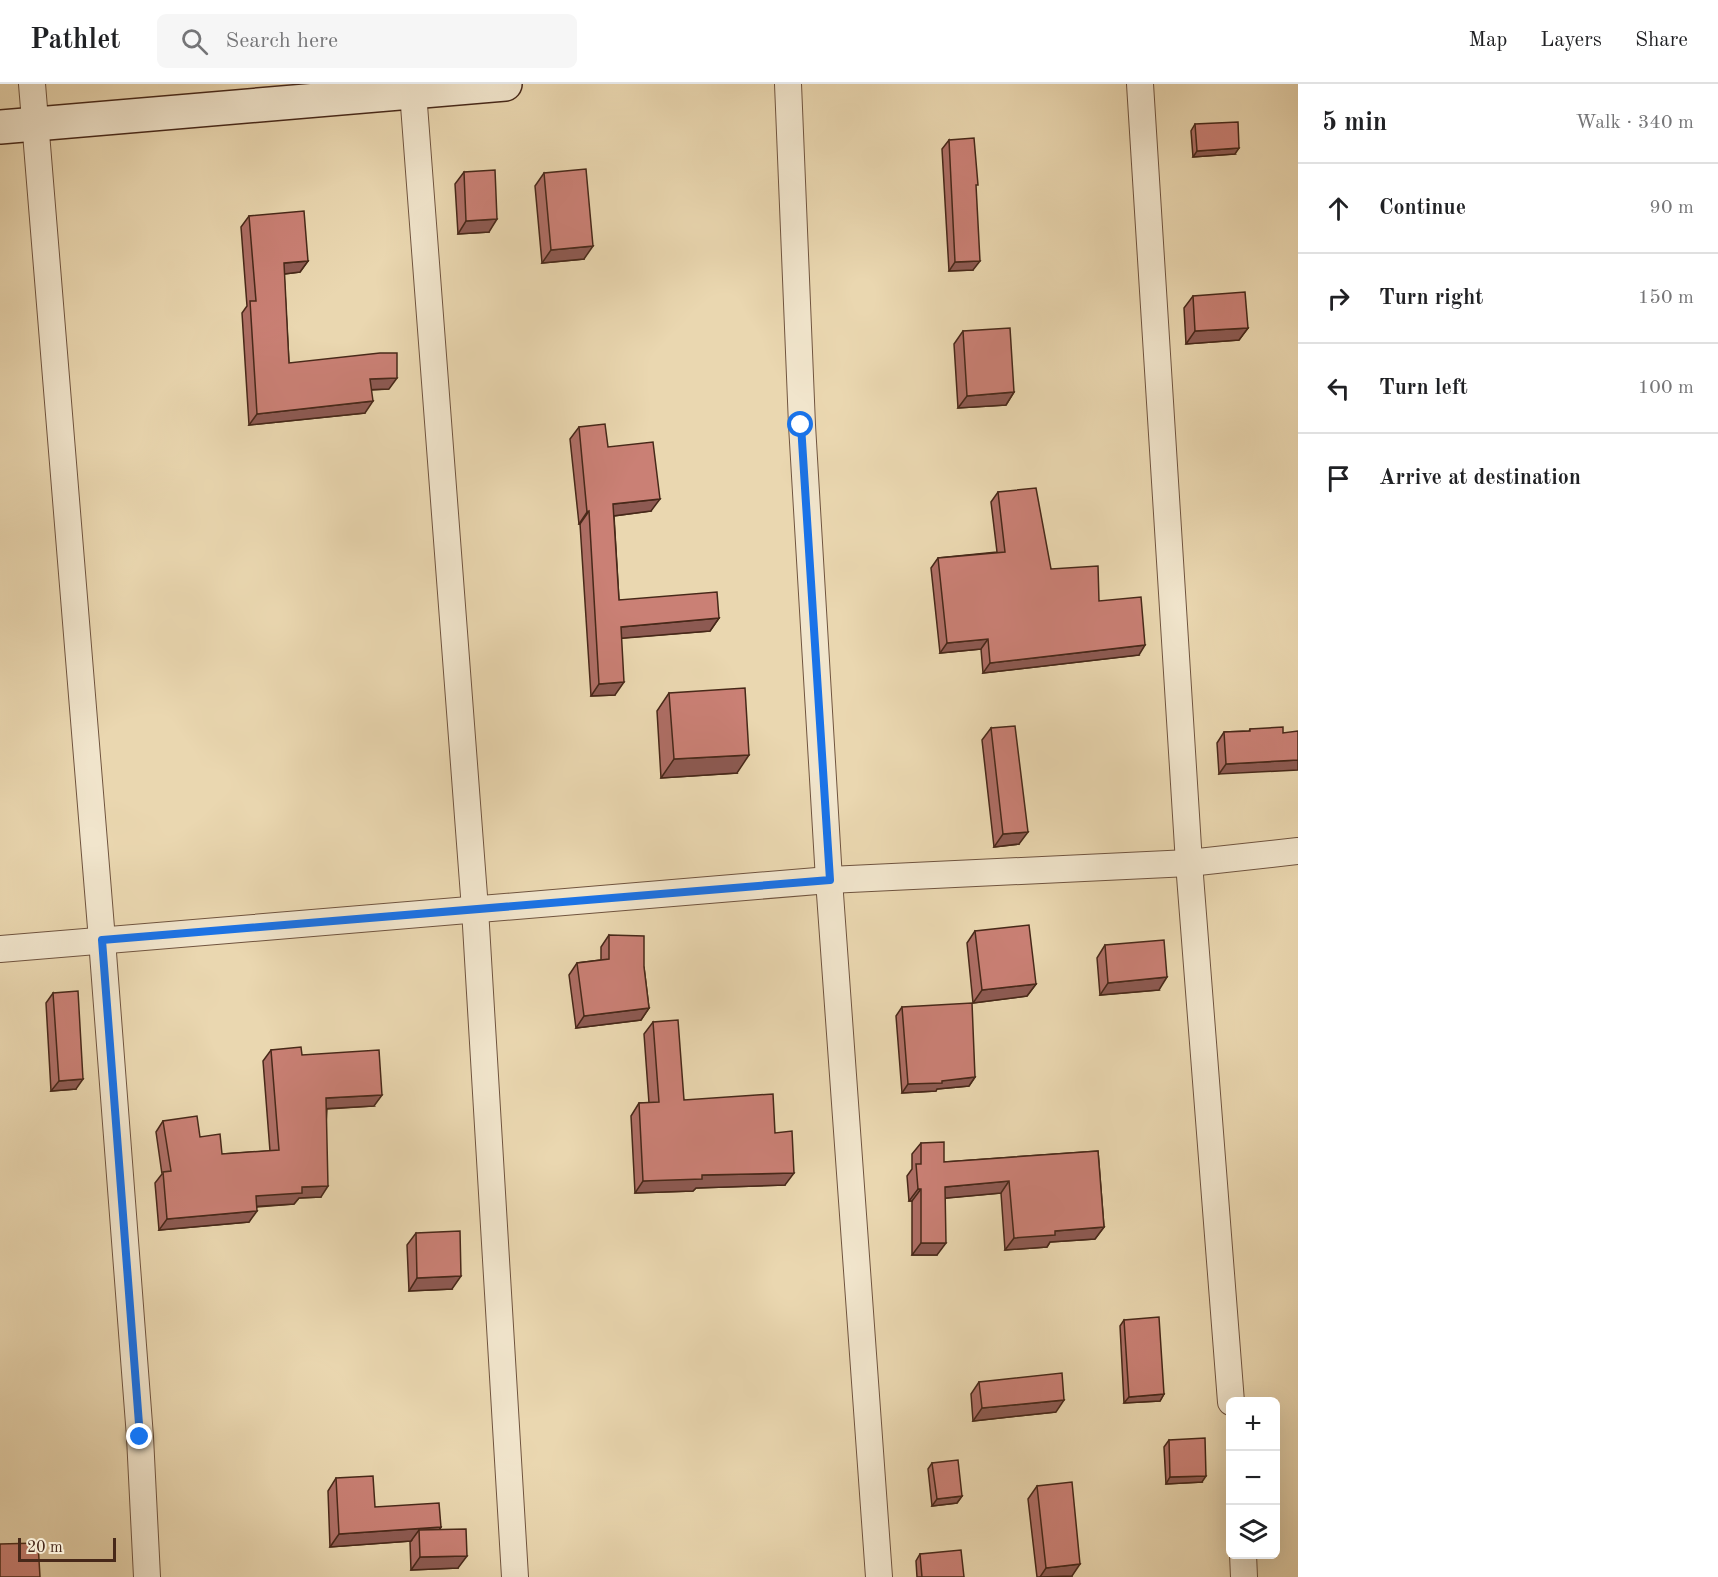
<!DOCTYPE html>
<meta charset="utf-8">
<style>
:root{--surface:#fff;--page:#f6f6f6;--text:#202124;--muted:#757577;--line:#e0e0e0}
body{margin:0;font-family:"Old Standard TT",serif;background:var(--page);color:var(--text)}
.controls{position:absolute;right:18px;bottom:18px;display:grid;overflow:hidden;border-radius:9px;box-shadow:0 6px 24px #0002}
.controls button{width:54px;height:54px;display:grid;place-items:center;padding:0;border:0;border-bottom:2px solid var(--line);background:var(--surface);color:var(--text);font:30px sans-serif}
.scale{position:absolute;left:18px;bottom:15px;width:98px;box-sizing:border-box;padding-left:6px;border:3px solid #472819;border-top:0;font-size:16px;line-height:21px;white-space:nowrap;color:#472819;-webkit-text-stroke:4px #f1e5cc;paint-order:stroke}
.stop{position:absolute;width:18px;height:18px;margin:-14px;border:4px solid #1a73e8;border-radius:50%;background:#fff}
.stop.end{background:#1a73e8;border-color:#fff;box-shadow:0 2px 6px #0008}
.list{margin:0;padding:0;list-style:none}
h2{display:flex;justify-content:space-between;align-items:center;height:78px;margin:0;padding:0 24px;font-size:26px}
h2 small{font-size:20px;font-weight:400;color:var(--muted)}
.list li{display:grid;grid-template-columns:39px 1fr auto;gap:18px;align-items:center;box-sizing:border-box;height:90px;padding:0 24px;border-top:2px solid var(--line)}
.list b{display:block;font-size:22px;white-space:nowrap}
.list em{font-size:20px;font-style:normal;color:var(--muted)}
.icon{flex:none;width:33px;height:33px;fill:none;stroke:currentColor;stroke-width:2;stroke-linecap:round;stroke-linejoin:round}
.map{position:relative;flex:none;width:1298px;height:1493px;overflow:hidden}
header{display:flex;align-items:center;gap:36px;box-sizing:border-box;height:84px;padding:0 30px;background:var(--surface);border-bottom:2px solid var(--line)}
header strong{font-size:28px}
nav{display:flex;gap:33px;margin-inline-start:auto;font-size:21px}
.search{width:420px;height:54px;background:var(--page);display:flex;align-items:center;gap:15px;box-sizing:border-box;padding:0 21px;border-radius:9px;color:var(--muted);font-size:22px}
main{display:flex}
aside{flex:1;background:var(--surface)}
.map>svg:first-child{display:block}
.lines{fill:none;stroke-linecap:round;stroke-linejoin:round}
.street-casing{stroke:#70543f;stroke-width:28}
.secondary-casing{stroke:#472819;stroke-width:36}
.street{stroke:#f1e5cc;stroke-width:26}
.secondary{stroke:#f1e5cc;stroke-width:33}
.wall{fill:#ae6e65;stroke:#472819;stroke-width:1.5}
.shaded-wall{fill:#8d5a52;stroke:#472819;stroke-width:1.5}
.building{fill:#ca8075;stroke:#472819;stroke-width:1.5}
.route{stroke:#1a73e8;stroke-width:8}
</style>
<header>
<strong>Pathlet</strong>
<div class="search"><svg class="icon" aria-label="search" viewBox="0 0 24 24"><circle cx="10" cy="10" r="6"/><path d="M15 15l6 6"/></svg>Search here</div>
<nav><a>Map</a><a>Layers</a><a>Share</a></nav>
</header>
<main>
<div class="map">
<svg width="1298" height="1493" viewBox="0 0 1298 1493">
<rect width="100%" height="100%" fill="#ead7b0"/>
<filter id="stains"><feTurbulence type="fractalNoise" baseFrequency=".00333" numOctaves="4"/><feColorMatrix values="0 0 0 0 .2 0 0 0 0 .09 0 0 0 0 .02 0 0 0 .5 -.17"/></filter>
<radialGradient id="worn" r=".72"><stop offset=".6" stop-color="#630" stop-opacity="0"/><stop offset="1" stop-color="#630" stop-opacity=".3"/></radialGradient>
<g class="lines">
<defs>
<g id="street">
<polyline points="32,0 102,856 140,1353 147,1493"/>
<polyline points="788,0 802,341 829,796 879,1493"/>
<polyline points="1140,0 1189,779 1231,1318"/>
<polyline points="413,8 475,825 515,1493"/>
<polyline points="0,865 829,796 1189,779 1298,767"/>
<polyline points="1243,1470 1244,1493"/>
</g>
<polyline id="secondary" points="0,43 505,0"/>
</defs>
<use href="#street" class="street-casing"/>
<use href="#secondary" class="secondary-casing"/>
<use href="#street" class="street"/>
<use href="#secondary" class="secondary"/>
</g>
<g class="wall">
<polygon points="1195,40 1235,70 1193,73 1191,47"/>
<polygon points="949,56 973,186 949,187 942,65"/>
<polygon points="464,88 489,148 458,150 455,100"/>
<polygon points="544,89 584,175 542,179 535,102"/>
<polygon points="249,132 308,177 300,188 284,190 289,279 389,305 371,306 365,329 249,341 242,229 247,222 241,143"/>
<polygon points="1193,212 1248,244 1239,256 1186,260 1184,224"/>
<polygon points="963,247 1014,308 1006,321 958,324 954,260"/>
<polygon points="579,343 608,363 651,427 614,432 619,516 719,534 710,547 621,554 615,611 591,612 580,440 579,440 570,355"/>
<polygon points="998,408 1051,485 1099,517 1139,571 983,589 981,565 940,569 931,484 938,474 997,468 991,418"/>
<polygon points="669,609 737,689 661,694 657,627"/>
<polygon points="991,644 1019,760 994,763 982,656"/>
<polygon points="1250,645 1283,649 1219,690 1217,659 1224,648 1249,647"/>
<polygon points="975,847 1036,900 1027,912 973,919 967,859"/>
<polygon points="609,851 644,883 649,924 641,936 576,944 569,891 577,879 601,876 601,863"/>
<polygon points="1105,861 1159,906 1100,911 1097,874"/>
<polygon points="53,909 76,1005 51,1007 46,919"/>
<polygon points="902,923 975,993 969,1002 937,1005 936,1007 902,1009 896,932"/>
<polygon points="653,938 684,1016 775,1049 785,1101 696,1104 693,1107 635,1109 631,1032 639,1019 649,1019 644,950"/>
<polygon points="271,966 302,971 374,1022 327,1025 321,1113 299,1114 294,1120 257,1123 249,1138 159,1146 155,1099 162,1090 156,1048 163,1037 200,1053 222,1070 270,1067 263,977"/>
<polygon points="921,1059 944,1078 1098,1067 1104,1143 1095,1155 1050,1158 1047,1163 1005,1166 1001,1109 945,1114 937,1171 912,1171 912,1117 909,1117 907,1092 912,1085 912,1070"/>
<polygon points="416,1149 452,1205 409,1207 407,1161"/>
<polygon points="1124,1236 1164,1310 1160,1317 1124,1319 1120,1242"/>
<polygon points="979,1298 1056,1328 973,1337 971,1310"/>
<polygon points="1169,1356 1202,1398 1166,1400 1164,1363"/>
<polygon points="932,1379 962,1412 957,1419 932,1422 928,1385"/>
<polygon points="336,1394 375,1423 441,1443 440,1445 458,1484 411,1486 410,1458 411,1457 330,1463 328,1407"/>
<polygon points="1037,1402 1072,1492 1037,1493 1028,1415"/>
<polygon points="920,1470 964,1493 917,1493 916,1477"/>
</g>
<g class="shaded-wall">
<polygon points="1239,64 1235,70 1193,73 1197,67"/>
<polygon points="497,135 489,148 458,150 466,137"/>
<polygon points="593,162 584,175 542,179 551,166"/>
<polygon points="308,177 300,188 276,191 284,179"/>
<polygon points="980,177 973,186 949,187 955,178"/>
<polygon points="1248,244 1239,256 1186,260 1195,247"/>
<polygon points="397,294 389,305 362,306 370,295"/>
<polygon points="1014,308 1006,321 958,324 967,312"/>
<polygon points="373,317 365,329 249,341 257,330"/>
<polygon points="660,415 651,427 605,433 613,420"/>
<polygon points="589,427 580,440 579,440 587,428"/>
<polygon points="719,534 710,547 612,555 621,543"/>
<polygon points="988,555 981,565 940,569 947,559"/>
<polygon points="1145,561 1139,571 983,589 990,579"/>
<polygon points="624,598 615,611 591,612 599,600"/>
<polygon points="749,671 737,689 661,694 674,675"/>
<polygon points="1298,676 1298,686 1219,690 1226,680"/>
<polygon points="1028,748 1019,760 994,763 1003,750"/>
<polygon points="1167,893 1159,906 1100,911 1108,899"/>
<polygon points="1036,900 1027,912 973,919 982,906"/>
<polygon points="649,924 641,936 576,944 584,932"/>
<polygon points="975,993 969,1002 937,1005 936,1007 902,1009 908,1000"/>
<polygon points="83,995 76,1005 51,1007 59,997"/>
<polygon points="382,1011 374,1022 319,1025 326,1014"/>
<polygon points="794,1089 785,1101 696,1104 693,1107 635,1109 643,1097 702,1091"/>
<polygon points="1009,1097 1001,1109 936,1115 945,1103"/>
<polygon points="328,1102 321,1113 299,1114 294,1120 248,1123 256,1112 302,1103"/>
<polygon points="918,1105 921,1105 912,1117 909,1117"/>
<polygon points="257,1127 249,1138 159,1146 167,1135"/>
<polygon points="1104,1143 1095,1155 1050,1158 1047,1163 1005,1166 1014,1154 1055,1147"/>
<polygon points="921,1159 946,1159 937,1171 912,1171"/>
<polygon points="461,1192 452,1205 409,1207 417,1194"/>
<polygon points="1164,1310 1160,1317 1124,1319 1129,1313"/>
<polygon points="1064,1316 1056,1328 973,1337 982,1324"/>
<polygon points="1206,1392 1202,1398 1166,1400 1170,1393"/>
<polygon points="962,1412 957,1419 932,1422 937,1415"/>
<polygon points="441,1443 433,1456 419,1446 411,1457 330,1463 339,1450"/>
<polygon points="467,1472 458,1484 411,1486 420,1473"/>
<polygon points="1080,1480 1072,1492 1040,1493 1046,1484"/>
</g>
<g class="building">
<polygon points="1238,38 1239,64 1197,67 1195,40"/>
<polygon points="974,54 978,101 976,101 980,177 955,178 949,56"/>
<polygon points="586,85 593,162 551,166 544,89"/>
<polygon points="495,86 497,135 466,137 464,88"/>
<polygon points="304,127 308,177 284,179 289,279 380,269 397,269 397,294 370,295 373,317 257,330 250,217 256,217 249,132"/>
<polygon points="1245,208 1248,244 1195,247 1193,212"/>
<polygon points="1010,244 1014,308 967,312 963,247"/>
<polygon points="605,340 608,363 653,358 660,415 613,420 619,516 717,508 719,534 621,543 624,598 599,600 589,427 587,428 579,343"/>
<polygon points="1036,404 1051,485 1098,482 1099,517 1141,513 1145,561 990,579 988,555 947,559 938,474 1005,468 998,408"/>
<polygon points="745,604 749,671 674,675 669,609"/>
<polygon points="1015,642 1028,748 1003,750 991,644"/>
<polygon points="1283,643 1283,649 1298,647 1298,676 1226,680 1224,648 1250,647 1250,645"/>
<polygon points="1029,841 1036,900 982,906 975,847"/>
<polygon points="609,851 644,852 644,883 649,924 584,932 577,879 609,875"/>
<polygon points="1164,856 1167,893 1108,899 1105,861"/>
<polygon points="78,907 83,995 59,997 53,909"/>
<polygon points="972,919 975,993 942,997 942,999 908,1000 902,923"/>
<polygon points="678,936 684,1016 773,1010 775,1049 792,1047 794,1089 702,1091 702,1095 643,1097 639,1019 659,1018 653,938"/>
<polygon points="301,963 302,971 379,966 382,1011 326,1014 328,1102 302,1103 302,1109 256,1112 257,1127 167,1135 163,1088 171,1087 163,1037 197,1032 200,1053 220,1050 222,1070 279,1066 271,966"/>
<polygon points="944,1058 944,1078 1098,1067 1104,1143 1055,1147 1055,1151 1014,1154 1009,1097 945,1103 946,1159 921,1159 921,1105 918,1105 916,1080 921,1080 921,1059"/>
<polygon points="460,1147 461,1192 417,1194 416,1149"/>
<polygon points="1159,1233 1164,1310 1129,1313 1124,1236"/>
<polygon points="1062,1289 1064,1316 982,1324 979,1298"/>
<polygon points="1205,1354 1206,1392 1170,1393 1169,1356"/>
<polygon points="958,1376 962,1412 937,1415 932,1379"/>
<polygon points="373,1392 375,1423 439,1419 441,1443 339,1450 336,1394"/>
<polygon points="1072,1398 1080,1480 1046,1484 1037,1402"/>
<polygon points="466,1445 467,1472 420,1473 419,1446"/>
<polygon points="38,1459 40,1493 0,1493 0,1460"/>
<polygon points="961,1466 964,1493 922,1493 920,1470"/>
</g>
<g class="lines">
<polyline class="route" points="140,1353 102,856 830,796 801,341"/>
</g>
<rect width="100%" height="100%" filter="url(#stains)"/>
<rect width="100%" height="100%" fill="url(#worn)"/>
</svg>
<div class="controls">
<button>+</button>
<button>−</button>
<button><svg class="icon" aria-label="layers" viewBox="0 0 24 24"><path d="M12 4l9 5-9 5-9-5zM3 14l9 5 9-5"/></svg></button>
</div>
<div class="scale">20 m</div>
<div class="stop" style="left:801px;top:341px"></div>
<div class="stop end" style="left:140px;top:1353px"></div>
</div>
<aside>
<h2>5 min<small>Walk · 340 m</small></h2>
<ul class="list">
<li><svg class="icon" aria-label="ahead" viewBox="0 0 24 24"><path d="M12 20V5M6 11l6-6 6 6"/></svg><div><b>Continue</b></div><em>90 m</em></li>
<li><svg class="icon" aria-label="right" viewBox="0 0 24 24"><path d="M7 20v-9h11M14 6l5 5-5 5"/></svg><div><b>Turn right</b></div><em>150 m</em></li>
<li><svg class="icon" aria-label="left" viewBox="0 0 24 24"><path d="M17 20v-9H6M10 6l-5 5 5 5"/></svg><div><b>Turn left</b></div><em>100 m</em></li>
<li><svg class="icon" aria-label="arrive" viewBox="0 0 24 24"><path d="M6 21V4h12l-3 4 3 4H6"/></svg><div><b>Arrive at destination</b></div></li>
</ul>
</aside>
</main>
